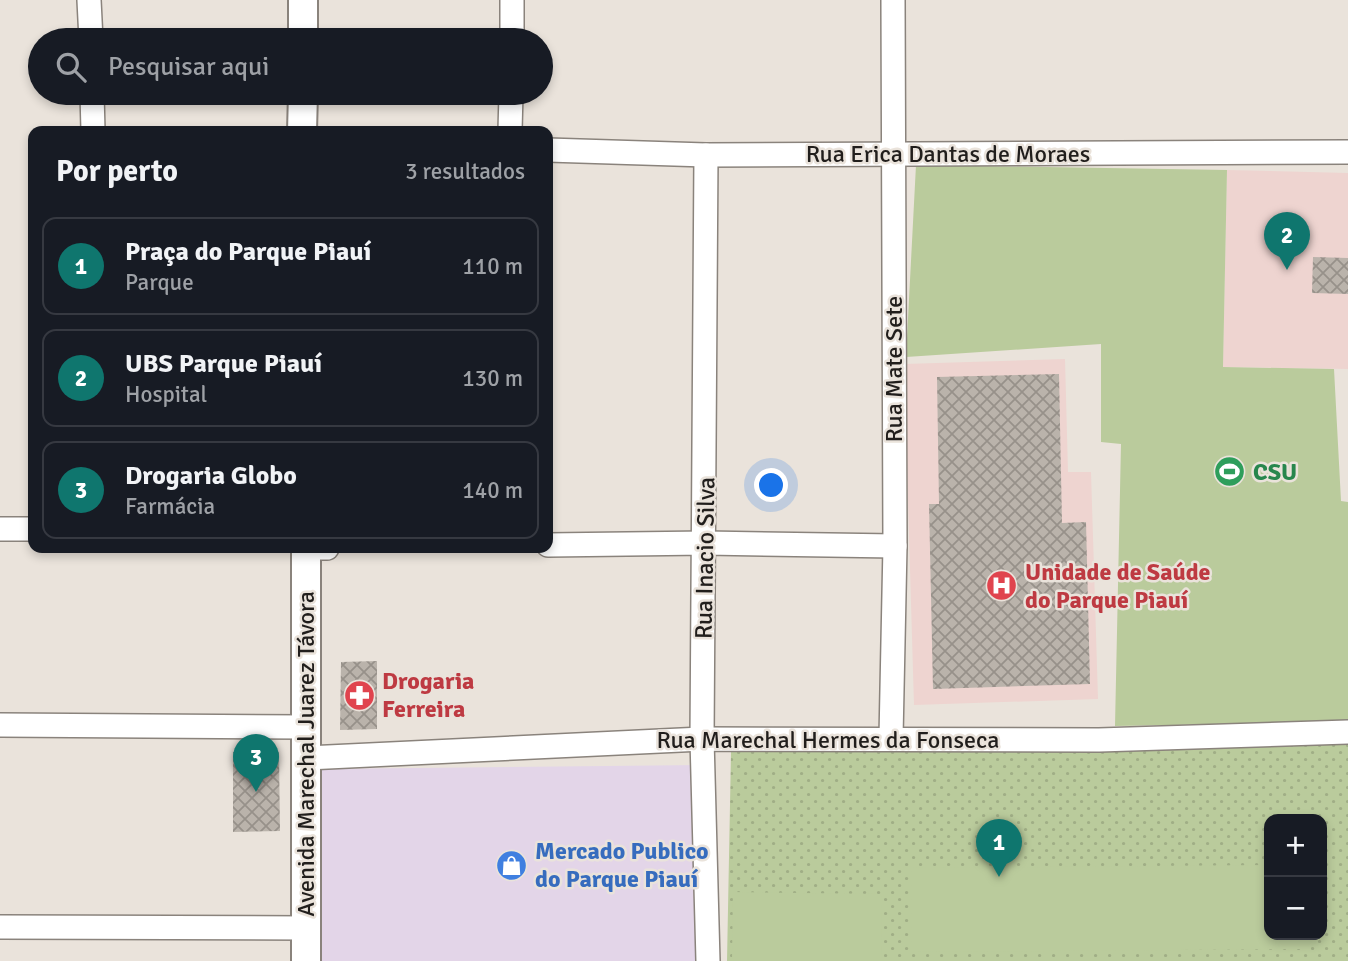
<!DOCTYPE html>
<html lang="pt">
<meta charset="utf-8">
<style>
:root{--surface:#171b24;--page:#242831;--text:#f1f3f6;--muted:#9ea1a6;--line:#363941;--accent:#0f766e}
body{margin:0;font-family:Signika,sans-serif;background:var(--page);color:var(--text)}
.controls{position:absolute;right:21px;bottom:21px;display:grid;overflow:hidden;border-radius:14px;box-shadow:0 4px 10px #0003}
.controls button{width:63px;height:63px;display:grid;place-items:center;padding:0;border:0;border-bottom:2px solid var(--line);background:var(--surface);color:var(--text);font:35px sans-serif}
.you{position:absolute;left:772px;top:486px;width:24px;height:24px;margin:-18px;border:5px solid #fff;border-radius:50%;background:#1a73e8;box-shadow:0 0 0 10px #1a73e833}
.badge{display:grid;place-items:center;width:46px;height:46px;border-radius:50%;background:var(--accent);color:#fff;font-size:23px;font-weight:700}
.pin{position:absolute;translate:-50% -58px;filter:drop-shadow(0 2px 4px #0008)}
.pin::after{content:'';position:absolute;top:37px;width:24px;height:21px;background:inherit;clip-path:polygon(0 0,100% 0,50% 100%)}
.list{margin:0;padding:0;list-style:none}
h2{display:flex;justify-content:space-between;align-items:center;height:91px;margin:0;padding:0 28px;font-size:30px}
h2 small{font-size:23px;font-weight:400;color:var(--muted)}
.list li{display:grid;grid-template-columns:46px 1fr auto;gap:21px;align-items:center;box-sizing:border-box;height:98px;margin:0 14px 14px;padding:0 14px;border:2px solid var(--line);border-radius:14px}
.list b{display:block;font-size:26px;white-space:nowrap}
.list p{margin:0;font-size:23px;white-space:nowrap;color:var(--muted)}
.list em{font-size:23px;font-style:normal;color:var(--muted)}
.icon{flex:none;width:38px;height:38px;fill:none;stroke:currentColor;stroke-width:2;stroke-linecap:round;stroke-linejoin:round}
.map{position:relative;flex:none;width:1348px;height:961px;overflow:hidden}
.search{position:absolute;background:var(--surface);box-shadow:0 4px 10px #0003;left:28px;top:28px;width:525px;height:77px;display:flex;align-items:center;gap:18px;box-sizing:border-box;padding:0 24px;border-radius:38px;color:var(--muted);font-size:26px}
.panel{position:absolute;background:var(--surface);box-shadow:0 4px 10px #0003;left:28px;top:126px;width:525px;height:427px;border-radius:14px}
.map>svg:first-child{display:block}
.commercial{fill:#e3d5e8}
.medical{fill:#eed4d0}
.grass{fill:url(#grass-dots);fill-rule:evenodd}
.garden{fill:#bacb9c}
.building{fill:url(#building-cross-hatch)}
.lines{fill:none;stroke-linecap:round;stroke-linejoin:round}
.minor-casing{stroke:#8a837c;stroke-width:26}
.tertiary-casing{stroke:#8a837c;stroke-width:32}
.minor{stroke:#fff;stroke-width:23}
.tertiary{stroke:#fff;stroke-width:28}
.labels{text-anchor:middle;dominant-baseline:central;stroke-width:5;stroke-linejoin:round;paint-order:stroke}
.street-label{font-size:24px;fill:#211e1c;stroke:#eae3db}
.leisure-label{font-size:24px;font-weight:bold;fill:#27864d;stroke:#eae3db;text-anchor:start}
.health-label{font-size:24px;font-weight:bold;fill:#be3a42;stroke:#eae3db;text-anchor:start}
.shop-label{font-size:24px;font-weight:bold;fill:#366cbe;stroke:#eae3db;text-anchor:start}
</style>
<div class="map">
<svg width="1348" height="961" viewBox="0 0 1348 961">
<defs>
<pattern id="grass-dots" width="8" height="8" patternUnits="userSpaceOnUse" patternTransform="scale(1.75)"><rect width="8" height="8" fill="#bacb9c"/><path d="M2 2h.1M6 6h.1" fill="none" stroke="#a0ae86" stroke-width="1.8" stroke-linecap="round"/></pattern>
<pattern id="building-cross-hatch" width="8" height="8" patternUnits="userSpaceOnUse" patternTransform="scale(1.75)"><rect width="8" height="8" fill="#bab3ab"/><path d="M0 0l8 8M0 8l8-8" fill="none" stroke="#97918a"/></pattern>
</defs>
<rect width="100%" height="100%" fill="#eae3db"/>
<polygon class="commercial" points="704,765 707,961 319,961 319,769"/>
<g class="medical">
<polygon points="1227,170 1348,173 1348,369 1223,367"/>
<polygon points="1065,359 1068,472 1091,472 1098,699 914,705 904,364"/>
</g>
<path class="grass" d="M1348 743V961H727L731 752ZM1269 819H1322V935H1269Z"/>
<g class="garden">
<polygon points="916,165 1227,170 1223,367 1334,369 1341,501 1348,502 1348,722 1115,726 1121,444 1101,442 1101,344 906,357"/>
<polygon points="1269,865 1269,935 1308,935 1308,949 912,952 912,868"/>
<polygon points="733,892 882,894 881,961 732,961"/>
</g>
<g class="building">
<polygon points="1313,257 1348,258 1348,294 1312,293"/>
<polygon points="1059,374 1062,523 1086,522 1090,684 933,689 929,504 939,504 937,377"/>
<polygon points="377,661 377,729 340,730 341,662"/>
<polygon points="233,752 279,752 280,831 233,832"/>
</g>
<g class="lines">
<defs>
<g id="minor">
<polyline points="89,0 91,40"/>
<polyline points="512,40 512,0"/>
<polyline points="92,93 93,131"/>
<polyline points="510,131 511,93"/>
<polyline points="548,150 706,155 1348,152"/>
<polyline points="706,155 702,739 708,961"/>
<polyline points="0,529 33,529"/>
<polyline points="548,545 706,543 895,546"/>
<polyline points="306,548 327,548"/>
<polyline points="0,725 306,727"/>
<polyline points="891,737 895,546 893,0"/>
<polyline points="307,758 702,739 1099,740 1348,732"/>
<polyline points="0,927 306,928"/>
</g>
<g id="tertiary">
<polyline points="303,40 303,0"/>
<polyline points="302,131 303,93"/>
<polyline points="306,548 306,961"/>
</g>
</defs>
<use href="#minor" class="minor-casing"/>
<use href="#tertiary" class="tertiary-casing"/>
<use href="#minor" class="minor"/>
<use href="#tertiary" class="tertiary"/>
</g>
<defs>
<symbol id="stadium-disc" viewBox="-11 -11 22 22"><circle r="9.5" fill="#2e9e5b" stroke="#eae3db"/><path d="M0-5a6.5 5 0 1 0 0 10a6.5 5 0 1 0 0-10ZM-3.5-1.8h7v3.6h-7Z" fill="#fff"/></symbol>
<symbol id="hospital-disc" viewBox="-11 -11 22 22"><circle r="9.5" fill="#e0444e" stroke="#eae3db"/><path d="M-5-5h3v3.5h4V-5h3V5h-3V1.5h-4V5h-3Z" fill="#fff"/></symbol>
<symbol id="pharmacy-disc" viewBox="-11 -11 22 22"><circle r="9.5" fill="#e0444e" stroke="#eae3db"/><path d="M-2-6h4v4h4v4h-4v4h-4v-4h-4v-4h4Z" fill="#fff"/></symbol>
<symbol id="shop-disc" viewBox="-11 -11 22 22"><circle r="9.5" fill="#3f7fe0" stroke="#eae3db"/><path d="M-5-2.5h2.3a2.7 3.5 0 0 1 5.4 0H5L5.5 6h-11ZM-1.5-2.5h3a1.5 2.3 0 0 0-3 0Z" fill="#fff"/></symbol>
</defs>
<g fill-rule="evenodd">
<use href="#stadium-disc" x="1212" y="454" width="35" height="35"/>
<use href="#hospital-disc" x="984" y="568" width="35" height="35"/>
<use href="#pharmacy-disc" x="342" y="678" width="35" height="35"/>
<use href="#shop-disc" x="494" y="848" width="35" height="35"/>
</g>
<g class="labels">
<g class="street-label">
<text x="948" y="154">Rua Erica Dantas de Moraes</text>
<text transform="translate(894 369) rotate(-90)">Rua Mate Sete</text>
<text transform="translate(705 558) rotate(-89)">Rua Inacio Silva</text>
<text x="828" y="740">Rua Marechal Hermes da Fonseca</text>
<text transform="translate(306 754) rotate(-90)">Avenida Marechal Juarez Távora</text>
</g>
<g class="leisure-label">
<text x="1253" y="472">CSU</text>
</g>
<g class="health-label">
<text x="1025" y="572">Unidade de Saúde<tspan x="1025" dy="28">do Parque Piauí</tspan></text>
<text x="382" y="681">Drogaria<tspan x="382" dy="28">Ferreira</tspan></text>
</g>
<g class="shop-label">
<text x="535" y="851">Mercado Publico<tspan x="535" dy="28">do Parque Piauí</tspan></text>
</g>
</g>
</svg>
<div class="controls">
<button>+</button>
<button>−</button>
</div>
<div class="you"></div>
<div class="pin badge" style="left:999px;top:877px">1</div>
<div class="pin badge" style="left:1287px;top:270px">2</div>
<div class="pin badge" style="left:256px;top:792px">3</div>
<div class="search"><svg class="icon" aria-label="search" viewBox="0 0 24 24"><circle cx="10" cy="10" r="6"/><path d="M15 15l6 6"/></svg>Pesquisar aqui</div>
<section class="panel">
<h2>Por perto<small>3 resultados</small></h2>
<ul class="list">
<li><span class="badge">1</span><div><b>Praça do Parque Piauí</b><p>Parque</p></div><em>110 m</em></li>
<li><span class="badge">2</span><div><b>UBS Parque Piauí</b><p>Hospital</p></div><em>130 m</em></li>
<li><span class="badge">3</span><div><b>Drogaria Globo</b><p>Farmácia</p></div><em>140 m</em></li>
</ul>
</section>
</div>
